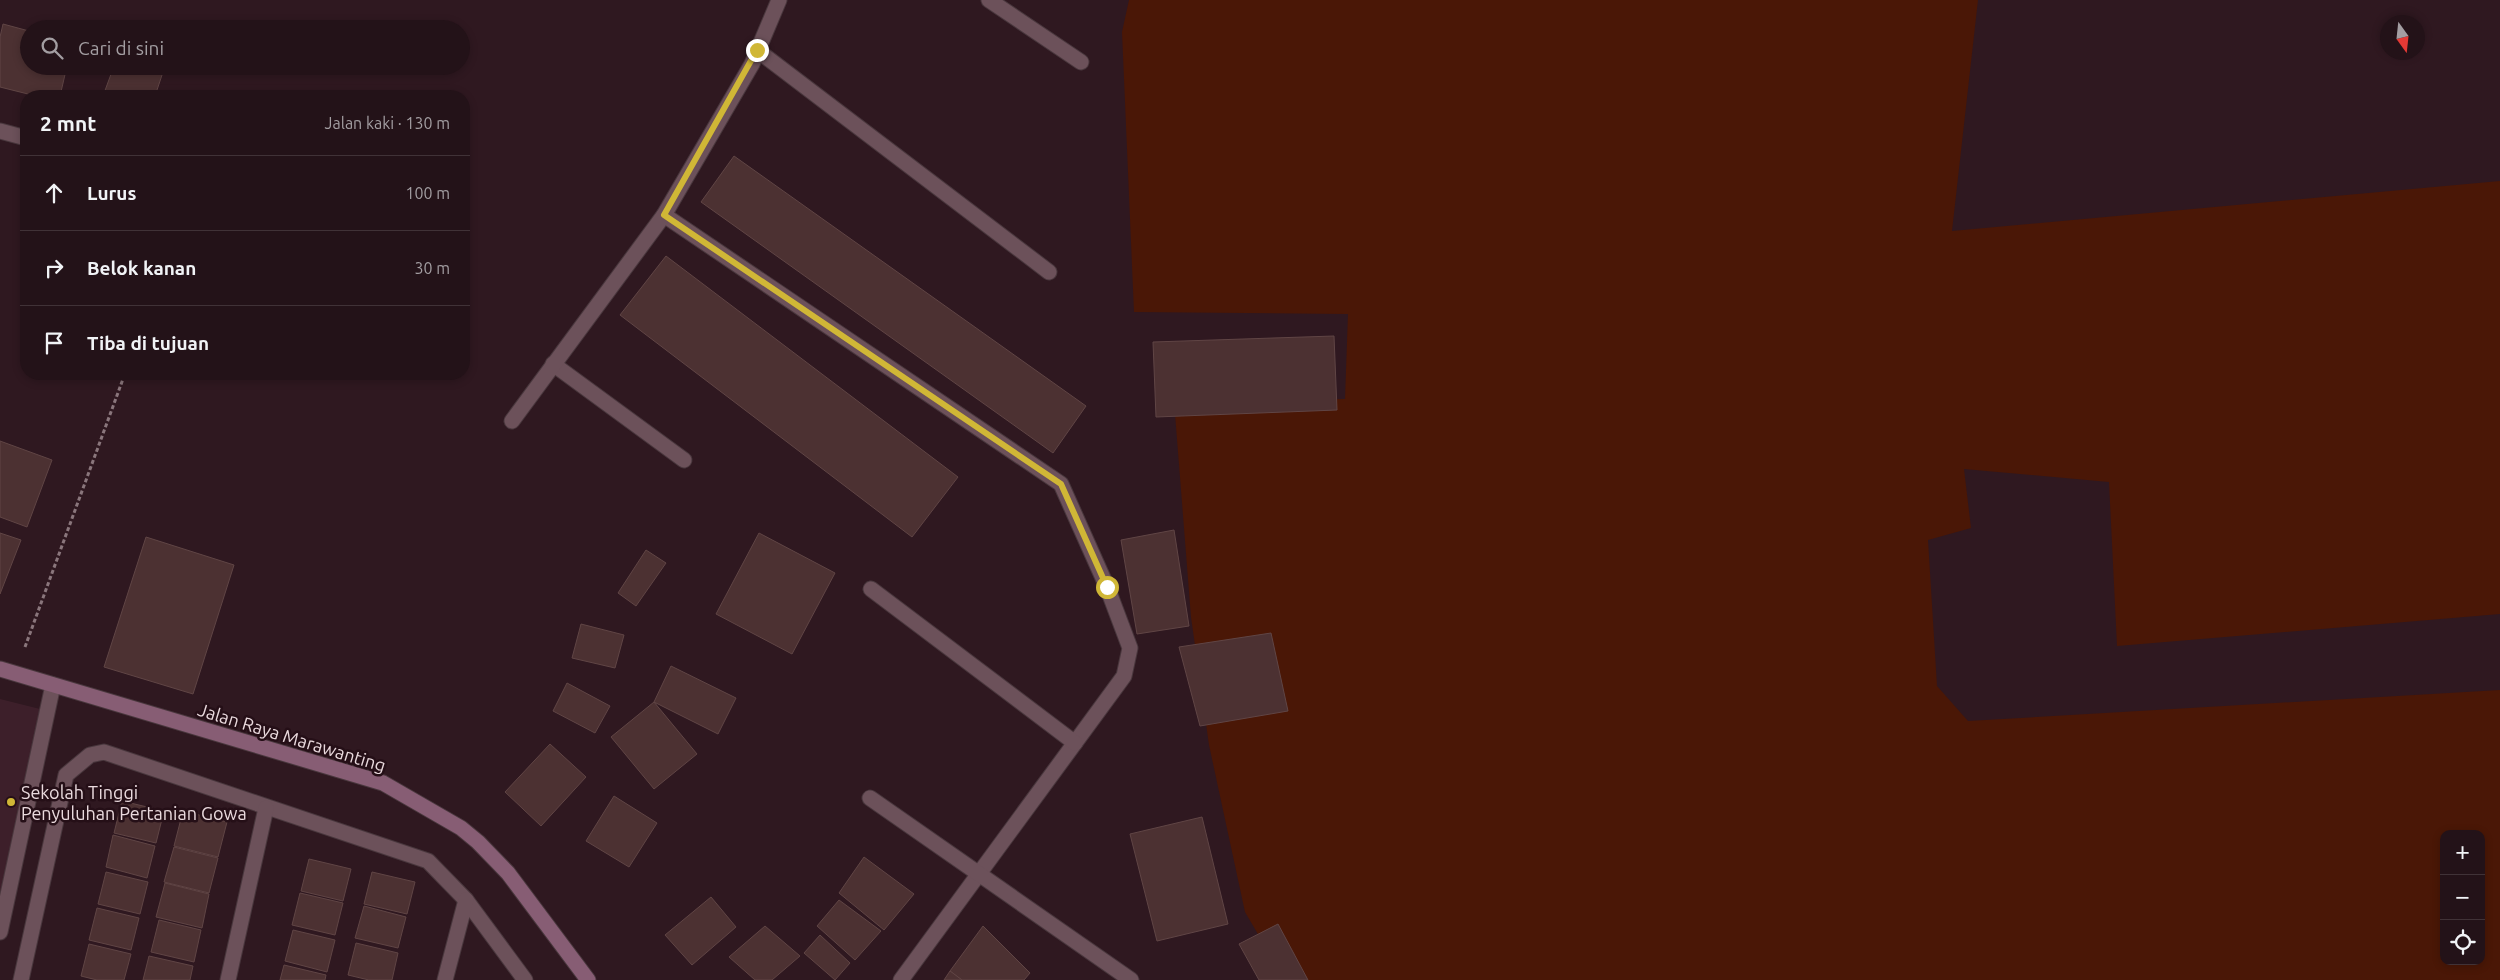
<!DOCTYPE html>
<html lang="id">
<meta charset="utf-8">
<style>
:root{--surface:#231218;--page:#2f2025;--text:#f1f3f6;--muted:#a39ea2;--line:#403237}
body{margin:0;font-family:Ubuntu,sans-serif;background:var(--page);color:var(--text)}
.controls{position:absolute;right:15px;bottom:15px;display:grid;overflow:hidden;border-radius:10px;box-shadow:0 2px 8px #0003}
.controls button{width:45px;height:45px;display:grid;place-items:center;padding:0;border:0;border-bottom:1px solid var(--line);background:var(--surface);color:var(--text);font:25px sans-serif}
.compass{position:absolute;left:2380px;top:15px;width:45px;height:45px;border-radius:50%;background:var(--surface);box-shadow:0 2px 8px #0003;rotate:165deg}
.stop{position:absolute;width:15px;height:15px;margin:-11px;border:4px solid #d0b736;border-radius:50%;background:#fff}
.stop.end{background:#d0b736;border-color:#fff;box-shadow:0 1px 5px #0008}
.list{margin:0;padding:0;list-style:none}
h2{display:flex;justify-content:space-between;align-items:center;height:65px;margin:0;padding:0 20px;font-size:21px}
h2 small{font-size:16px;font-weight:400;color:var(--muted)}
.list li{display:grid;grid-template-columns:32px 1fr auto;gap:15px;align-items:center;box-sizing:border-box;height:75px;padding:0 20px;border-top:1px solid var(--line)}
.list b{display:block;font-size:19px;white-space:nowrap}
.list em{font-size:16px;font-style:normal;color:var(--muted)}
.icon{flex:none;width:28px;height:28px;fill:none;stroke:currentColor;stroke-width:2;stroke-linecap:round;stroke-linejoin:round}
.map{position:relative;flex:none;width:2500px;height:980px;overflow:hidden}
.search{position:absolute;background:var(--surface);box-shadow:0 2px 8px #0003;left:20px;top:20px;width:450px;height:55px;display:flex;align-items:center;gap:12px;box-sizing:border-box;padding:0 18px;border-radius:28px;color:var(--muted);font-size:19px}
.panel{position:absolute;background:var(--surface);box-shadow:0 2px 8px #0003;left:20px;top:90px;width:450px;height:290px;border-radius:20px}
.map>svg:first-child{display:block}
.built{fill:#3d1f2a}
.green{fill:#4a1706;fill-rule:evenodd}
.building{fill:#4c3132;stroke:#604545}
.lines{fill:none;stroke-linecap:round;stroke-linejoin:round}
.street-casing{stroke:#49373d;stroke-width:17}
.secondary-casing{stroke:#49373d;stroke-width:17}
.path{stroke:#8a767c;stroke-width:3;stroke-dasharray:4 2.5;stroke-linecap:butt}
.street{stroke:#6c515a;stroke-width:15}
.secondary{stroke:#875d74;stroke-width:15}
.route{stroke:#d0b736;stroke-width:6}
.poi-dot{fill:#d0b736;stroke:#250f17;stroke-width:2}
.labels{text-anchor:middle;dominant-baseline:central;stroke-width:5;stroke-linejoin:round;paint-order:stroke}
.street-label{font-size:18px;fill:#eadade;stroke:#250f17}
.poi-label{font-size:18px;fill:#eadade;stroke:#250f17;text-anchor:start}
</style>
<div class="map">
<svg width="2500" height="980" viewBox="0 0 2500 980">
<rect width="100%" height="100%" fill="#2f1820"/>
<polygon class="built" points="0,699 44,710 0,894"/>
<path class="green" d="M1129 0H1978L1952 231 2500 181V614L2117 646 2109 482 1964 469 1971 528 1928 540 1937 686 1968 721 2500 690V980H1285L1245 912 1209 745 1191 617 1174 401 1345 399 1348 314 1134 312 1122 32ZM2444 834H2481V961H2444Z"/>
<g class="building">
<polygon points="3,24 29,31 29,66 67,66 60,96 36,96 0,87 0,37"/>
<polygon points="114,66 165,66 155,96 103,96"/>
<polygon points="734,156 1086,406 1053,453 701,202"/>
<polygon points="666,256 958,477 912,537 620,315"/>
<polygon points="1334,336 1337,410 1156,417 1153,342"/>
<polygon points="0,441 52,460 27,527 0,517"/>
<polygon points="1174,530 1189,626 1137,634 1121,540"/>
<polygon points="0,533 21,540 0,594"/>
<polygon points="759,533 835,573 792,654 716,614"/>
<polygon points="146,537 234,565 193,694 104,667"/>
<polygon points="646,550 666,563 636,606 618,593"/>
<polygon points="581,624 624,635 615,668 572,658"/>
<polygon points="1271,633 1288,711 1200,726 1179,647"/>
<polygon points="671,666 736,698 718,734 654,702"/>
<polygon points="567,683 610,706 595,733 553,711"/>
<polygon points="654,702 697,754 654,789 611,737"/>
<polygon points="550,744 586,777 541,826 505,792"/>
<polygon points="614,796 657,823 629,867 586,841"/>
<polygon points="122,801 164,811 156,843 114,833"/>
<polygon points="183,811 227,822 218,857 174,846"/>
<polygon points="1202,817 1228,924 1157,941 1130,834"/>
<polygon points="113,835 155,846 147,878 106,867"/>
<polygon points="174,847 218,858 209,893 164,882"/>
<polygon points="864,857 914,894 884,930 839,893"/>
<polygon points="309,859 351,869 343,901 301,891"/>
<polygon points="106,872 148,882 140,914 98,904"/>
<polygon points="372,872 415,882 407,914 364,904"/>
<polygon points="165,883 209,894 202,928 156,917"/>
<polygon points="300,893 343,903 335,935 292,925"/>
<polygon points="711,897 736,927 692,965 665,935"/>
<polygon points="839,900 881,931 855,960 817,926"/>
<polygon points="364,906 406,917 398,948 355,938"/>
<polygon points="97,908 139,918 131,950 89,940"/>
<polygon points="159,920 201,930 194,962 151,952"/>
<polygon points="1278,924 1308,980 1259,980 1239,944"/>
<polygon points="765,926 800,956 772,980 755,980 729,957"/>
<polygon points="983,926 1030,973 1024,980 962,980 950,971"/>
<polygon points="293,930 335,940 327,972 285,961"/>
<polygon points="820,935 850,963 835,980 804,953"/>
<polygon points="356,943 398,953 392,980 369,980 348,975"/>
<polygon points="89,944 131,954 124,980 97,980 81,976"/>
<polygon points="149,956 193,966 190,980 143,980"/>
<polygon points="284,965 326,975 325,980 280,980"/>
<polygon points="950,971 962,980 944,980"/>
</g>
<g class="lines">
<defs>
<g id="street">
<polyline points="779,0 752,64 664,215 1061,484 1107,587 1130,648 1124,676 901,980"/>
<polyline points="989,0 1081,62"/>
<polyline points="757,50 1049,272"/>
<polyline points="0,131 26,138"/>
<polyline points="553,364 684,460"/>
<polyline points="512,421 664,215"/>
<polyline points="871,589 1075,743"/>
<polyline points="870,798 1131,980"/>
<polyline points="0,932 53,685"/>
<polyline points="21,980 66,775 90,755 104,752 428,861 466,900 525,980"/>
<polyline points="228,980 266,808"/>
<polyline points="445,980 466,900"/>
</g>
<polyline id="secondary" points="0,669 383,783 461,828 478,842 508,873 588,980"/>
</defs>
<use href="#street" class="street-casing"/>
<use href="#secondary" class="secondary-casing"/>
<polyline class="path" points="25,647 123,379"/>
<use href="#street" class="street"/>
<use href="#secondary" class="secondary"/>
</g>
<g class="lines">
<polyline class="route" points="757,50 664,215 1061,484 1107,587"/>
</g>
<circle class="poi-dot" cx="11" cy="802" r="5"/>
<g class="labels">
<g class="street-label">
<text transform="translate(292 737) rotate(17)">Jalan Raya Marawanting</text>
</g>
<g class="poi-label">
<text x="21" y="792">Sekolah Tinggi<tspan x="21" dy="21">Penyuluhan Pertanian Gowa</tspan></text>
</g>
</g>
</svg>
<div class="controls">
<button>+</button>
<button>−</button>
<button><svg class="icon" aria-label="locate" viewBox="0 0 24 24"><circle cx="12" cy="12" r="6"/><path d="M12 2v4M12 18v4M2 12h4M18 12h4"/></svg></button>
</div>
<svg class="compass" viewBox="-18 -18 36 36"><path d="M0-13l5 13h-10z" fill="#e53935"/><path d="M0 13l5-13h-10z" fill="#a39ea2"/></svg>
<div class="stop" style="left:1107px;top:587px"></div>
<div class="stop end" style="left:757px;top:50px"></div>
<div class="search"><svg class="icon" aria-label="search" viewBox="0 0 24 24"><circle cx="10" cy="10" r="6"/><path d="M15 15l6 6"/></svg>Cari di sini</div>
<section class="panel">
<h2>2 mnt<small>Jalan kaki · 130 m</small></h2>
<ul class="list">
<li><svg class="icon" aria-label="ahead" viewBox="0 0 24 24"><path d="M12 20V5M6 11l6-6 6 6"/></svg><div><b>Lurus</b></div><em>100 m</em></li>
<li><svg class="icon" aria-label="right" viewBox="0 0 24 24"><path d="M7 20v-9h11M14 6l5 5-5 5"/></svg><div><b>Belok kanan</b></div><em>30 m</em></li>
<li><svg class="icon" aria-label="arrive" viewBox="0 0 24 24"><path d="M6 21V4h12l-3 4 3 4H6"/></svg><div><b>Tiba di tujuan</b></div></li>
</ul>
</section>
</div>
